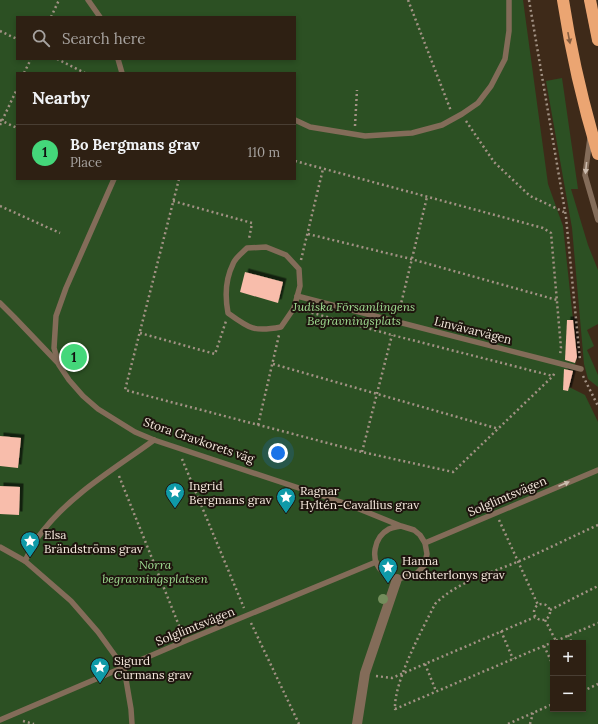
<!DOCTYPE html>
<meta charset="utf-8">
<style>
:root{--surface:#2e2013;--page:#3a2d21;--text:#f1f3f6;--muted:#a7a3a0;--line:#493e33;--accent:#44d77a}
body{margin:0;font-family:Lora,serif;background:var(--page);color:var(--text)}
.controls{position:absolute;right:12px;bottom:12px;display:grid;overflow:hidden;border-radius:0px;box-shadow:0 2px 6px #0003}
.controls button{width:36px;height:36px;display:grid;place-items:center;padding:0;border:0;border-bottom:1px solid var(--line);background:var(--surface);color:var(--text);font:20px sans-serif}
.you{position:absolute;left:278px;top:453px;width:14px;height:14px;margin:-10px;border:3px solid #fff;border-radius:50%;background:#1a73e8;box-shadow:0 0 0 6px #1a73e833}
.badge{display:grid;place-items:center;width:26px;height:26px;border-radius:50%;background:var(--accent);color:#111;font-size:13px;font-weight:700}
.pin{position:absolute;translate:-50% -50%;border:2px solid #fff;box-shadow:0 1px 4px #0006}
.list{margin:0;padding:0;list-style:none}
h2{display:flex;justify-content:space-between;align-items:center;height:52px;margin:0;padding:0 16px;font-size:17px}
h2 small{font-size:13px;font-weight:400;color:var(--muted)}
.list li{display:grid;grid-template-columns:26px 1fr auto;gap:12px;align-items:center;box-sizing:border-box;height:56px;padding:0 16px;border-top:1px solid var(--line)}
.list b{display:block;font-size:15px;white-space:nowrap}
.list p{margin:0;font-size:13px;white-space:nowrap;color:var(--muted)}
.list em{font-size:13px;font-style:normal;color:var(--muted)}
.icon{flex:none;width:22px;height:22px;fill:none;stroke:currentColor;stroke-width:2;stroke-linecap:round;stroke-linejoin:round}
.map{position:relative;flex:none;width:598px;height:724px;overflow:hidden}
.search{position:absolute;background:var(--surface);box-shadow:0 2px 6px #0003;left:16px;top:16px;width:280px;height:44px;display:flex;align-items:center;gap:10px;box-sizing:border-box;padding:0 14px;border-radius:0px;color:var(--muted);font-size:15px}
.panel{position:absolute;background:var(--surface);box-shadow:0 2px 6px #0003;left:16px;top:72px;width:280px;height:108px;border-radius:0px}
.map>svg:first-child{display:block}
.green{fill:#2c5023;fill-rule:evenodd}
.building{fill:#f8bdab;filter:url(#shadow)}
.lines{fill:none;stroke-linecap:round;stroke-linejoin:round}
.path{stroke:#a29284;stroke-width:2.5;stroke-dasharray:2 3;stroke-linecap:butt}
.lane{stroke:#836c59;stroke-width:5.5}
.street{stroke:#836c59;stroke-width:10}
.highway{stroke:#eba572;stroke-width:12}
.tree{fill:#748d5c}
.oneway{fill:#845d40}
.oneway2{fill:#cdbdaf}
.labels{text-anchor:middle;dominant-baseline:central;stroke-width:4;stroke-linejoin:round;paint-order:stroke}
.park-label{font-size:12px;font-style:italic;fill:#a0de92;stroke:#1e150e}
.street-label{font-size:12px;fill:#f5e8dd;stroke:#1e150e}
.poi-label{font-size:12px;fill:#f5e8dd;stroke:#1e150e;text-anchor:start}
</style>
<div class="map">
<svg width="598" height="724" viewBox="0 0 598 724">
<defs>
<filter id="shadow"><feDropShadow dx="3.5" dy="-3.5" stdDeviation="0" flood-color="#0009"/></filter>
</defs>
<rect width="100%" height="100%" fill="#3e2a19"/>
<g class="green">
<path d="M0 0H523L548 184 563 226 577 357 569 387 585 395 598 422V724H0ZM17 17H295V59H17ZM17 73H295V179H17ZM553 643H583V709H553Z"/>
<polygon points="562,78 578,189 571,189 588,245 598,270 598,324 587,330 594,346 587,350 598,375 598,387 588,379 584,364 572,228 546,81"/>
</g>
<g class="building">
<polygon points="245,272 283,282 278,303 240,292"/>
<polygon points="567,320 573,320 577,357 575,363 565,360"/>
<polygon points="564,369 573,371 568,391 563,390"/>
<polygon points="0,436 21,438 18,468 0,466"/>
<polygon points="0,486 20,487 19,515 0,514"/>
</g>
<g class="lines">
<g class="path">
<polyline points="408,0 451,111"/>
<polyline points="529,0 566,217 580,360"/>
<polyline points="51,17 59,0"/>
<polyline points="0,31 17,39"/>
<polyline points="57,59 85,73"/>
<polyline points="24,73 31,59"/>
<polyline points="0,120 17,128"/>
<polyline points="466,121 494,162 530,196 564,212"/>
<polyline points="0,125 17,89"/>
<polyline points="355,126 357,90"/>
<polyline points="295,161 543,228 551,233 561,348 560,355"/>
<polyline points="179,179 125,390 362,452 453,472 553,376"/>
<polyline points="173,201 252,223 249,239"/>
<polyline points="0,206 60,233"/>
<polyline points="308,234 411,259 557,300"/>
<polyline points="301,260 323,169"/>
<polyline points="302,310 392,335 553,376 555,372"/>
<polyline points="399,312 427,197"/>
<polyline points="140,333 215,354 226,321"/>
<polyline points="273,364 499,429"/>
<polyline points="583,376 598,406"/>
<polyline points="258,425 279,335"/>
<polyline points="362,452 392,335"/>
<polyline points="182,459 244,608"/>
<polyline points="119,476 182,633"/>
<polyline points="499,520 538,605"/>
<path d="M598 525C571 537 544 551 517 562 488 574 457 582 435 604 422 630 394 681 395 709L598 623"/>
<circle cx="542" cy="612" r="8"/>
<polyline points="550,610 598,586"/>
<polyline points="545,620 556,641"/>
<polyline points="251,623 299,724"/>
<polyline points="501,631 513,659"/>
<polyline points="568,635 572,643"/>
<polyline points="544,646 553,665"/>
<polyline points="425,664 436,691"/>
<polyline points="583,668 583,671"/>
<polyline points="376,676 392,678 535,617"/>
<polyline points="583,691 598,684"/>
<polyline points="23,721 34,724"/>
<polyline points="508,724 553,704"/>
<polyline points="530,724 533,713"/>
</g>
<g class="lane">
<polyline points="88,0 100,17"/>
<polyline points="118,59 122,73"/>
<polyline points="295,120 310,127 365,136 412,133 442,125 462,114 478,103 491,86 505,59 509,31 509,0"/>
<polyline points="590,138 585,175 598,220"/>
<path d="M114 179 66 288 56 316 54 348 59 365 69 380 83 396 98 409 135 432 154 440 347 504 401 526 414 530 420 535 425 543 427 554 424 566 416 574 397 579C393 577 387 575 383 572 369 560 374 537 389 529 393 527 398 527 401 526"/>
<path d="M266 247 286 255 299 269 300 286 294 308 281 327C254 332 250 329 228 313 225 297 225 280 233 264 235 258 242 253 247 248Z"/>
<polyline points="297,296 581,369"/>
<polyline points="0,303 14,317 58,363"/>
<polyline points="425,543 598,470"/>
<polyline points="0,547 25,561 71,601 98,632 124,668 131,709 132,724"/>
<path d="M25 561C30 551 35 540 42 532 71 494 116 468 154 440"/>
<polyline points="0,720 185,641 376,562"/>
</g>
<polyline class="street" points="357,724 365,673 397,579"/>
<g class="highway">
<path d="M563 0C571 52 583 104 598 154"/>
<polyline points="590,0 598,40"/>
</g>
</g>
<circle class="tree" cx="383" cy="599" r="5"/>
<defs><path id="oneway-solid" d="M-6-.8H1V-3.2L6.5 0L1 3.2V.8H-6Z"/></defs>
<use class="oneway" href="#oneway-solid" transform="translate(569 38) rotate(79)"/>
<g class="oneway2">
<use href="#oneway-solid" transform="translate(586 168) rotate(96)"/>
<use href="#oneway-solid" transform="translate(564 484) rotate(-23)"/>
</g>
<defs>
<symbol id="sight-pin" viewBox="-11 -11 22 30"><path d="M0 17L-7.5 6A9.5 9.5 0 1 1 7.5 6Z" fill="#0f9aa8" stroke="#1e150e"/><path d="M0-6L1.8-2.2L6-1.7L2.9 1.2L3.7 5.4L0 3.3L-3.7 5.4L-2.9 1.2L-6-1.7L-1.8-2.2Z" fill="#fff"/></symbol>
</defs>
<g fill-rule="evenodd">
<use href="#sight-pin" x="164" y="481" width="22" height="30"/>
<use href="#sight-pin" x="275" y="486" width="22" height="30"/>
<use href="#sight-pin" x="19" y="530" width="22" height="30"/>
<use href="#sight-pin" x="377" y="556" width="22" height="30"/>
<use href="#sight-pin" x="89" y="656" width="22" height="30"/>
</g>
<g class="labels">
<g class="park-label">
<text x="354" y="306">Judiska Församlingens<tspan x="354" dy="14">Begravningsplats</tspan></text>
<text x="155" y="564">Norra<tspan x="155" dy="14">begravningsplatsen</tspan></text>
</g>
<g class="street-label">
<text transform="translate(473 330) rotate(14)">Linvävarvägen</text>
<text transform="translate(199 440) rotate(19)">Stora Gravkorets väg</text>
<text transform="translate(507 496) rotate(-23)">Solglimtsvägen</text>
<text transform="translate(195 626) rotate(-22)">Solglimtsvägen</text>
</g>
<g class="poi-label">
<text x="189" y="485">Ingrid<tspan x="189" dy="14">Bergmans grav</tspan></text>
<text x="300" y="490">Ragnar<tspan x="300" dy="14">Hyltén-Cavallius grav</tspan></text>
<text x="44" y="534">Elsa<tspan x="44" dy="14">Brändströms grav</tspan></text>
<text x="402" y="560">Hanna<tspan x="402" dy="14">Ouchterlonys grav</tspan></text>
<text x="114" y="660">Sigurd<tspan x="114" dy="14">Curmans grav</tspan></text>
</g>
</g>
</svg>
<div class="controls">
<button>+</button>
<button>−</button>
</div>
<div class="you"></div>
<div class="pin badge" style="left:74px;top:357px">1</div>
<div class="search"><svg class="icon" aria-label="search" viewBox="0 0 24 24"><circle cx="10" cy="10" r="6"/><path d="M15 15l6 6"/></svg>Search here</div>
<section class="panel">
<h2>Nearby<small></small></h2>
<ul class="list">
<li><span class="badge">1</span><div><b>Bo Bergmans grav</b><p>Place</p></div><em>110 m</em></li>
</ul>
</section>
</div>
